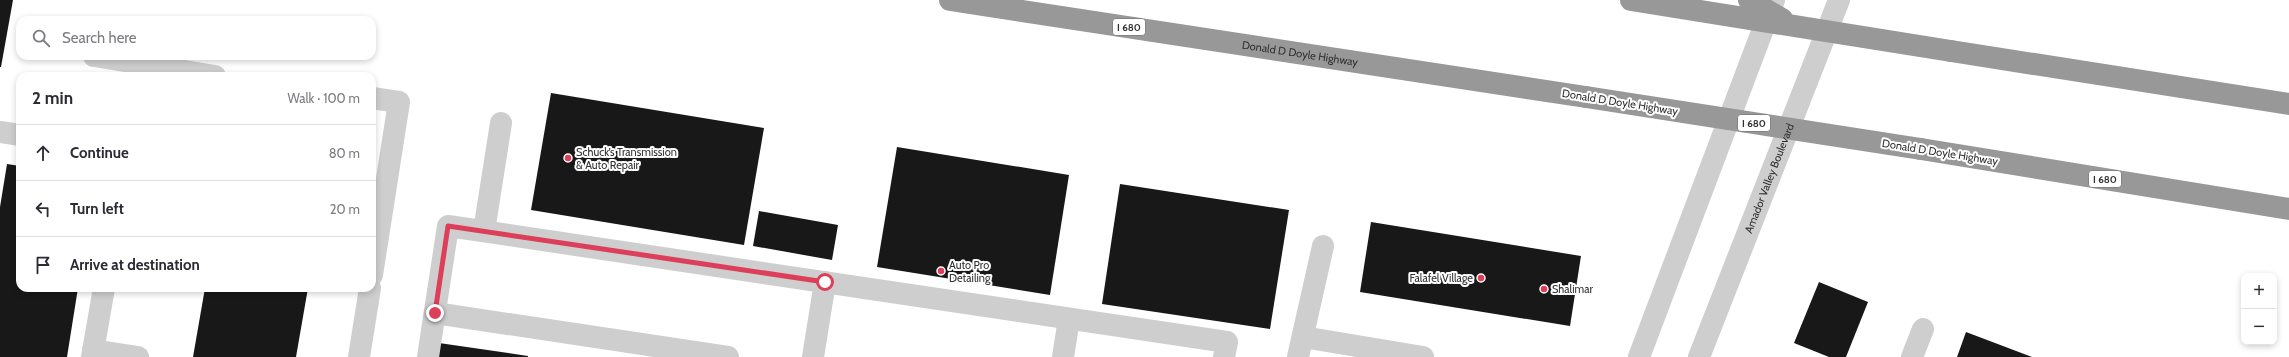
<!DOCTYPE html>
<meta charset="utf-8">
<style>
:root{--surface:#fff;--page:#f7f7f7;--text:#2b2b33;--muted:#7c7c81;--line:#e1e1e2}
body{margin:0;font-family:Cabin,sans-serif;background:var(--page);color:var(--text)}
.controls{position:absolute;right:12px;bottom:12px;display:grid;overflow:hidden;border-radius:8px;box-shadow:0 2px 6px #0003}
.controls button{width:36px;height:36px;display:grid;place-items:center;padding:0;border:0;border-bottom:1px solid var(--line);background:var(--surface);color:var(--text);font:20px sans-serif}
.stop{position:absolute;width:12px;height:12px;margin:-9px;border:3px solid #dc3f5a;border-radius:50%;background:#fff}
.stop.end{background:#dc3f5a;border-color:#fff;box-shadow:0 1px 4px #0008}
.list{margin:0;padding:0;list-style:none}
h2{display:flex;justify-content:space-between;align-items:center;height:52px;margin:0;padding:0 16px;font-size:17px}
h2 small{font-size:13px;font-weight:400;color:var(--muted)}
.list li{display:grid;grid-template-columns:26px 1fr auto;gap:12px;align-items:center;box-sizing:border-box;height:56px;padding:0 16px;border-top:1px solid var(--line)}
.list b{display:block;font-size:15px;white-space:nowrap}
.list em{font-size:13px;font-style:normal;color:var(--muted)}
.icon{flex:none;width:22px;height:22px;fill:none;stroke:currentColor;stroke-width:2;stroke-linecap:round;stroke-linejoin:round}
.map{position:relative;flex:none;width:2289px;height:357px;overflow:hidden}
.search{position:absolute;background:var(--surface);box-shadow:0 2px 6px #0003;left:16px;top:16px;width:360px;height:44px;display:flex;align-items:center;gap:10px;box-sizing:border-box;padding:0 14px;border-radius:12px;color:var(--muted);font-size:15px}
.panel{position:absolute;background:var(--surface);box-shadow:0 2px 6px #0003;left:16px;top:72px;width:360px;height:220px;border-radius:12px}
.map>svg:first-child{display:block}
.building{fill:#181818}
.lines{fill:none;stroke-linecap:round;stroke-linejoin:round}
.minor{stroke:#cecece;stroke-width:22}
.highway{stroke:#989898;stroke-width:22}
.highway-bridge{stroke:#989898;stroke-width:22}
.route{stroke:#dc3f5a;stroke-width:5}
.poi-dot{fill:#dc3f5a;stroke:#fff;stroke-width:1.5}
.labels{text-anchor:middle;dominant-baseline:central;stroke-width:4;stroke-linejoin:round;paint-order:stroke}
.shield{fill:#fff;stroke:#6f6f6f;stroke-width:1}
.shield-label{font-size:10px;font-weight:bold;fill:#313131}
.street-label{font-size:11px;fill:#313131;stroke:#fff}
.poi-label{font-size:11px;fill:#313131;stroke:#fff;text-anchor:start}
</style>
<div class="map">
<svg width="2289" height="357" viewBox="0 0 2289 357">
<rect width="100%" height="100%" fill="#fff"/>
<g class="building">
<polygon points="0,0 13,0 1,67 0,67"/>
<polygon points="551,93 764,128 744,245 531,210"/>
<polygon points="897,147 1069,175 1050,295 877,267"/>
<polygon points="7,164 20,166 20,288 78,288 67,357 0,357 0,207"/>
<polygon points="1120,184 1289,210 1270,329 1102,304"/>
<polygon points="759,211 838,225 832,260 753,246"/>
<polygon points="1371,222 1581,256 1570,326 1360,292"/>
<polygon points="1819,282 1868,302 1846,357 1829,357 1794,343"/>
<polygon points="205,288 308,288 296,357 193,357"/>
<polygon points="1966,332 2032,357 1957,357"/>
<polygon points="439,343 528,356 528,357 437,357"/>
</g>
<g class="lines">
<g class="minor">
<polyline points="94,56 215,76"/>
<polyline points="372,98 399,102 372,275"/>
<polyline points="0,132 20,135"/>
<polyline points="484,231 501,123"/>
<polyline points="435,313 728,357"/>
<polyline points="1303,337 1423,357"/>
<polyline points="93,350 138,357"/>
<polyline points="92,357 104,288"/>
<polyline points="359,357 370,288"/>
<polyline points="428,357 448,226 1227,342 1224,357"/>
<polyline points="813,357 825,282"/>
<polyline points="1063,357 1069,319"/>
<polyline points="1298,357 1323,246"/>
<polyline points="1639,357 1774,0"/>
<path id="s1" d="M1699 357 1839 0"/>
<polyline points="1912,357 1923,329"/>
</g>
<g class="highway">
<path id="s2" d="M950 0 1586 97"/>
<polyline points="1951,51 2289,104"/>
<polyline points="1921,149 2289,209"/>
</g>
<g class="highway-bridge">
<polyline points="1631,0 1951,51"/>
<polyline points="1749,0 1782,19"/>
<polyline points="1586,97 1921,149"/>
</g>
</g>
<g class="lines">
<polyline class="route" points="435,313 448,226 825,282"/>
</g>
<g class="poi-dot">
<circle cx="568" cy="158" r="4"/>
<circle cx="941" cy="271" r="4"/>
<circle cx="1481" cy="278" r="4"/>
<circle cx="1544" cy="289" r="4"/>
</g>
<g class="labels">
<g class="shield">
<rect x="1113" y="19" width="32" height="16" rx="3"/>
<rect x="1738" y="115" width="32" height="16" rx="3"/>
<rect x="2089" y="171" width="32" height="16" rx="3"/>
</g>
<g class="shield-label">
<text x="1129" y="27">I 680</text>
<text x="1754" y="123">I 680</text>
<text x="2105" y="179">I 680</text>
</g>
<g class="street-label">
<text stroke="none"><textPath href="#s2" startOffset="354">Donald D Doyle Highway</textPath></text>
<text transform="translate(1620 102) rotate(9)">Donald D Doyle Highway</text>
<text transform="translate(1940 152) rotate(9)">Donald D Doyle Highway</text>
<text stroke="none"><textPath href="#s1" startOffset="192">Amador Valley Boulevard</textPath></text>
</g>
<g class="poi-label">
<text x="576" y="152">Schuck’s Transmission<tspan x="576" dy="13">&amp; Auto Repair</tspan></text>
<text x="949" y="265">Auto Pro<tspan x="949" dy="13">Detailing</tspan></text>
<text x="1473" y="278" text-anchor="end">Falafel Village</text>
<text x="1552" y="289">Shalimar</text>
</g>
</g>
</svg>
<div class="controls">
<button>+</button>
<button>−</button>
</div>
<div class="stop" style="left:825px;top:282px"></div>
<div class="stop end" style="left:435px;top:313px"></div>
<div class="search"><svg class="icon" aria-label="search" viewBox="0 0 24 24"><circle cx="10" cy="10" r="6"/><path d="M15 15l6 6"/></svg>Search here</div>
<section class="panel">
<h2>2 min<small>Walk · 100 m</small></h2>
<ul class="list">
<li><svg class="icon" aria-label="ahead" viewBox="0 0 24 24"><path d="M12 20V5M6 11l6-6 6 6"/></svg><div><b>Continue</b></div><em>80 m</em></li>
<li><svg class="icon" aria-label="left" viewBox="0 0 24 24"><path d="M17 20v-9H6M10 6l-5 5 5 5"/></svg><div><b>Turn left</b></div><em>20 m</em></li>
<li><svg class="icon" aria-label="arrive" viewBox="0 0 24 24"><path d="M6 21V4h12l-3 4 3 4H6"/></svg><div><b>Arrive at destination</b></div></li>
</ul>
</section>
</div>
